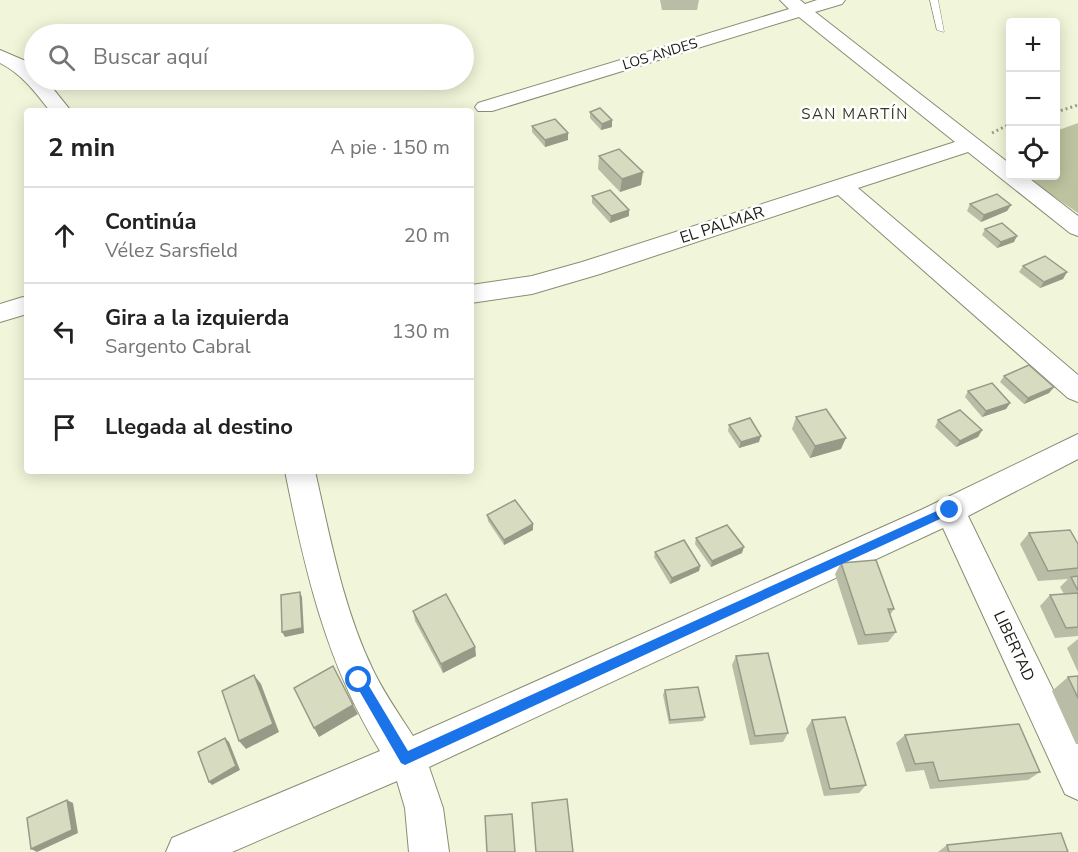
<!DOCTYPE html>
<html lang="es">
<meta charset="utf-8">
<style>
:root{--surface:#fff;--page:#f2f2f2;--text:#222;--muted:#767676;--line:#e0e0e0}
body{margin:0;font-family:"Nunito Sans",sans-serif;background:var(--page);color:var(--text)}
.controls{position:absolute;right:18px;top:18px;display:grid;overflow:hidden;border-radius:6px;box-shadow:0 3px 15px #0003}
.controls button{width:54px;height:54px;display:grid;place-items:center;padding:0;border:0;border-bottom:2px solid var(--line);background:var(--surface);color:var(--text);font:30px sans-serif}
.stop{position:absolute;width:18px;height:18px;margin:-14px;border:4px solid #1a73e8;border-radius:50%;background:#fff}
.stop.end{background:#1a73e8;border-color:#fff;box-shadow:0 2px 6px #0008}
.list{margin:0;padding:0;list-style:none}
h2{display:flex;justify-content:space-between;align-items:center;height:78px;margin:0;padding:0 24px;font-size:26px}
h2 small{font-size:20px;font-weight:400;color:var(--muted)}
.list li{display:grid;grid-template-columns:39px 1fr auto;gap:18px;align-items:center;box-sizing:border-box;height:96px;padding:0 24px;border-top:2px solid var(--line)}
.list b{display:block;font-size:22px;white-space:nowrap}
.list p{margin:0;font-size:20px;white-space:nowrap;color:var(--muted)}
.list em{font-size:20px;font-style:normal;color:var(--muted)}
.icon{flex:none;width:33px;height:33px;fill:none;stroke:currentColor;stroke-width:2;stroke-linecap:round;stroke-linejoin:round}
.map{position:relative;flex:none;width:1078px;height:852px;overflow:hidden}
.search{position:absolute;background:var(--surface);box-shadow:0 3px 15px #0003;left:24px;top:24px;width:450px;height:66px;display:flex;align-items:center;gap:15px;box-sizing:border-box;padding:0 21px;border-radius:33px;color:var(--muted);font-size:22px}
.panel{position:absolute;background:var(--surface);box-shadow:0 3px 15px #0003;left:24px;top:108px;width:450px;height:366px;border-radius:6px}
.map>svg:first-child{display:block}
.green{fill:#bdc39f}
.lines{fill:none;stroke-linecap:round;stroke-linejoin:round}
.service-casing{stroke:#898d74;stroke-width:1}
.minor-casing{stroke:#898d74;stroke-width:2}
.path{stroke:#9a9e89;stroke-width:3;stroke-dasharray:2 3;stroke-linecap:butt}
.service{fill:#fff;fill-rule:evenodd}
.minor{fill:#fff;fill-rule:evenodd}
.wall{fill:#b9bda6}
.shaded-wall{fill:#969a87}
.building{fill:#d7dcc1;stroke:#969a87;stroke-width:1.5}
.route{fill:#1a73e8}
.labels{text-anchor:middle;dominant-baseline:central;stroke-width:5;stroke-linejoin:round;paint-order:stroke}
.far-street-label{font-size:14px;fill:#1a1c12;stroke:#fff}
.far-neighbourhood-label{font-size:15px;letter-spacing:1.5px;fill:#343721;stroke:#fff}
.street-label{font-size:16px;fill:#1a1c12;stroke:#fff}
</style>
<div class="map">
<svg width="1078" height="852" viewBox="0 0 1078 852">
<rect width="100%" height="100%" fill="#f1f6da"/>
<polygon class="green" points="1078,123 1078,213 1024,176 1056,176 1056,131"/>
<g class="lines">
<defs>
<polygon id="service" points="930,0 938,0 944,32 937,30"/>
<g id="minor">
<polygon points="780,0 800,0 805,4 817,0 845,0 842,4 815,12 1010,164 1010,176 1026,176 1078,216 1078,236 1070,233 968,152 858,188 1078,375 1078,402 1068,398 838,195 600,274 532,294 471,303 471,285 532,276 582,262 955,142 799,17 492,111 478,111 475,107 478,103 789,9"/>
<path d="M0 50 28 62 34 68V80H46L71 111H50C35 92 22 74 0 63Z"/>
<polygon points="23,297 27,298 27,314 0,322 0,304"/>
<path d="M1078 434V459L968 516 1078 741V800L1065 794 943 528 429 767 443 808 449 852H409L405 808 397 781 232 852H166L172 838 380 751C326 663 305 571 285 471H315C330 537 343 608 373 670 384 693 399 714 413 736L923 509Z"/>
</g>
</defs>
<use href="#service" class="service-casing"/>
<use href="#minor" class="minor-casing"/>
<g class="path">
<polyline points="1056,112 1078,105"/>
<polyline points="992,133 1010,124"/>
</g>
<use href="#service" class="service"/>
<use href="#minor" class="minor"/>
</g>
<g class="wall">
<polygon points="660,0 699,0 697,10 662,10"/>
<polygon points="590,112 612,120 612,127 601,130 590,118"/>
<polygon points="532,126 568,140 545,147 532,132"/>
<polygon points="599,156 641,185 620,192 598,169"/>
<polygon points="592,196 629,210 629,216 610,223 592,203"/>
<polygon points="970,204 1011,205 1007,211 981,222 967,211"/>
<polygon points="985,229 1014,242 997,248 982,235"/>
<polygon points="1023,266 1067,272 1063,279 1040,288 1019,272"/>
<polygon points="1004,376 1054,387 1049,393 1024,404 1000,382"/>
<polygon points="968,391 1010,403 1006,409 982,417 965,397"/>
<polygon points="796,417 841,449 810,458 792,429"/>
<polygon points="938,420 982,430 978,437 956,447 935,427"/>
<polygon points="729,425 759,442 739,448 728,431"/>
<polygon points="487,515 533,530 504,545 488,521"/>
<polygon points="1029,533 1078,544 1078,636 1055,638 1040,606 1050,595 1064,594 1060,587 1068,579 1038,581 1020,544"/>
<polygon points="696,538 742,553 711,567 695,544"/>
<polygon points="655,552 700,566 699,571 670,584 654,557"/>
<polygon points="841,563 894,609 890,615 896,632 888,642 858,645 835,574"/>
<polygon points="413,611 475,647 476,656 443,673 415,621"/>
<polygon points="1078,639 1078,672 1067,648"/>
<polygon points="736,656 788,733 783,742 750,745 732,665"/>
<polygon points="1078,676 1078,744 1076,744 1052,691 1068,677"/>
<polygon points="665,690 705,717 703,721 669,724 663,695"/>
<polygon points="812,720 866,785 859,793 824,796 806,729"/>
<polygon points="905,735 1040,772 1028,780 930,789 924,770 906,772 896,743"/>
<polygon points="947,845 1068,852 938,852"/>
</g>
<g class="shaded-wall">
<polygon points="612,120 612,127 601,130 602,124"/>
<polygon points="568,133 568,140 545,147 545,140"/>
<polygon points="643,172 641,185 620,192 622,179"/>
<polygon points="1011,205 1007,211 981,222 984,215"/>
<polygon points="629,210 629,216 610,223 611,216"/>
<polygon points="1017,236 1014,242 997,248 1001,242"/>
<polygon points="1067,272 1063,279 1040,288 1044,282"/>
<polygon points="1054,387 1049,393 1024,404 1028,398"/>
<polygon points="1010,403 1006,409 982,417 986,411"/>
<polygon points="982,430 978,437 956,447 960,441"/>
<polygon points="761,436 759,442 739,448 741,442"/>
<polygon points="846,438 841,449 810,458 815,446"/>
<polygon points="533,524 533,530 504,545 504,540"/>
<polygon points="744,547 742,553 711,567 712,561"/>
<polygon points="700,566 699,571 670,584 672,578"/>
<polygon points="300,592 302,597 304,633 285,637 282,632"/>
<polygon points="475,647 476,656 443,673 441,664"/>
<polygon points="254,675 261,684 279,732 246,749 239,741"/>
<polygon points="353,705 358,714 319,737 314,728"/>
<polygon points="225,738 229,742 240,770 212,785 209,782"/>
<polygon points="67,800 73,803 78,833 37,852 31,849"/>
</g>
<g class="building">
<polygon points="600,108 612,120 602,124 590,112"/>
<polygon points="555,119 568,133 545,140 532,126"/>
<polygon points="619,149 643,172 622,179 599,156"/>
<polygon points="610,190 629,210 611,216 592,196"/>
<polygon points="997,194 1011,205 984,215 970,204"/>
<polygon points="1002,223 1017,236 1001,242 985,229"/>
<polygon points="1045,256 1067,272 1044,282 1023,266"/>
<polygon points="1029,365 1054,387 1028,398 1004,376"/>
<polygon points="992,383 1010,403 986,411 968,391"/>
<polygon points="826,409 846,438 815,446 796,417"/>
<polygon points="960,410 982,430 960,441 938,420"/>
<polygon points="750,418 761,436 741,442 729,425"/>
<polygon points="515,500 533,524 504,540 487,515"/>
<polygon points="727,525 744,547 712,561 696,538"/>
<polygon points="1070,530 1078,544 1078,568 1048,571 1029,533"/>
<polygon points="684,540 700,566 672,578 655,552"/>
<polygon points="876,560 894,609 888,609 896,632 865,635 841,563"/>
<polygon points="1078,576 1078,591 1071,577"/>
<polygon points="300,592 302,628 282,632 281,595"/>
<polygon points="1078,593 1078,627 1066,628 1050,595"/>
<polygon points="446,594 475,647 441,664 413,611"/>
<polygon points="768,653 788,733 755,736 736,656"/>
<polygon points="333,666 353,705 314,728 294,688"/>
<polygon points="254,675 273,724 239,741 222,691"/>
<polygon points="1078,676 1078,698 1068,677"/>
<polygon points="698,687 705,717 670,720 665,690"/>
<polygon points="845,717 866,785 830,789 812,720"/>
<polygon points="1019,724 1040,772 939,781 933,762 915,764 905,735"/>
<polygon points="225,738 236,766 209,782 198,752"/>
<polygon points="567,799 573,852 536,852 532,803"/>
<polygon points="67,800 72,830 31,849 27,818"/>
<polygon points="512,814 515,852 487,852 485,816"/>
<polygon points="1061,833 1068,852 949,852 947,845"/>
</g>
<polygon class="route" points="950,505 955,510 953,513 405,765 401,763 353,680 359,674 363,676 408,751"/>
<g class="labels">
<g class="far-street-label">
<text transform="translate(660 54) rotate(-17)">LOS ANDES</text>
</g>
<g class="far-neighbourhood-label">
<text x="855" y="114">SAN MARTÍN</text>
</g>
<g class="street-label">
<text transform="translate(722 225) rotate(-18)">EL PALMAR</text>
<text transform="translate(1014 646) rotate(65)">LIBERTAD</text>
</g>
</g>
</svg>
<div class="controls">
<button>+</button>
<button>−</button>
<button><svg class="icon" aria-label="locate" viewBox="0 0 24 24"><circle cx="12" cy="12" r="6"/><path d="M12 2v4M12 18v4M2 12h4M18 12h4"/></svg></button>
</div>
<div class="stop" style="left:359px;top:680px"></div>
<div class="stop end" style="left:950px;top:510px"></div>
<div class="search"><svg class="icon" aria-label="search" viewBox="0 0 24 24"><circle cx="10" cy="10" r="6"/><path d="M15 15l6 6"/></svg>Buscar aquí</div>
<section class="panel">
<h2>2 min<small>A pie · 150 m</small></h2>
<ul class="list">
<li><svg class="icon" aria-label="ahead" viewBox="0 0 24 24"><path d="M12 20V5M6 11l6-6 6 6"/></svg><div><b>Continúa</b><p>Vélez Sarsfield</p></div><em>20 m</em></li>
<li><svg class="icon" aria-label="left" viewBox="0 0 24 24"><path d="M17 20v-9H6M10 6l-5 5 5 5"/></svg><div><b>Gira a la izquierda</b><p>Sargento Cabral</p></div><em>130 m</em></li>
<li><svg class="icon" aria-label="arrive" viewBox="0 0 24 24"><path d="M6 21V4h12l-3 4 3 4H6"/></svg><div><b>Llegada al destino</b></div></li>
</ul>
</section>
</div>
